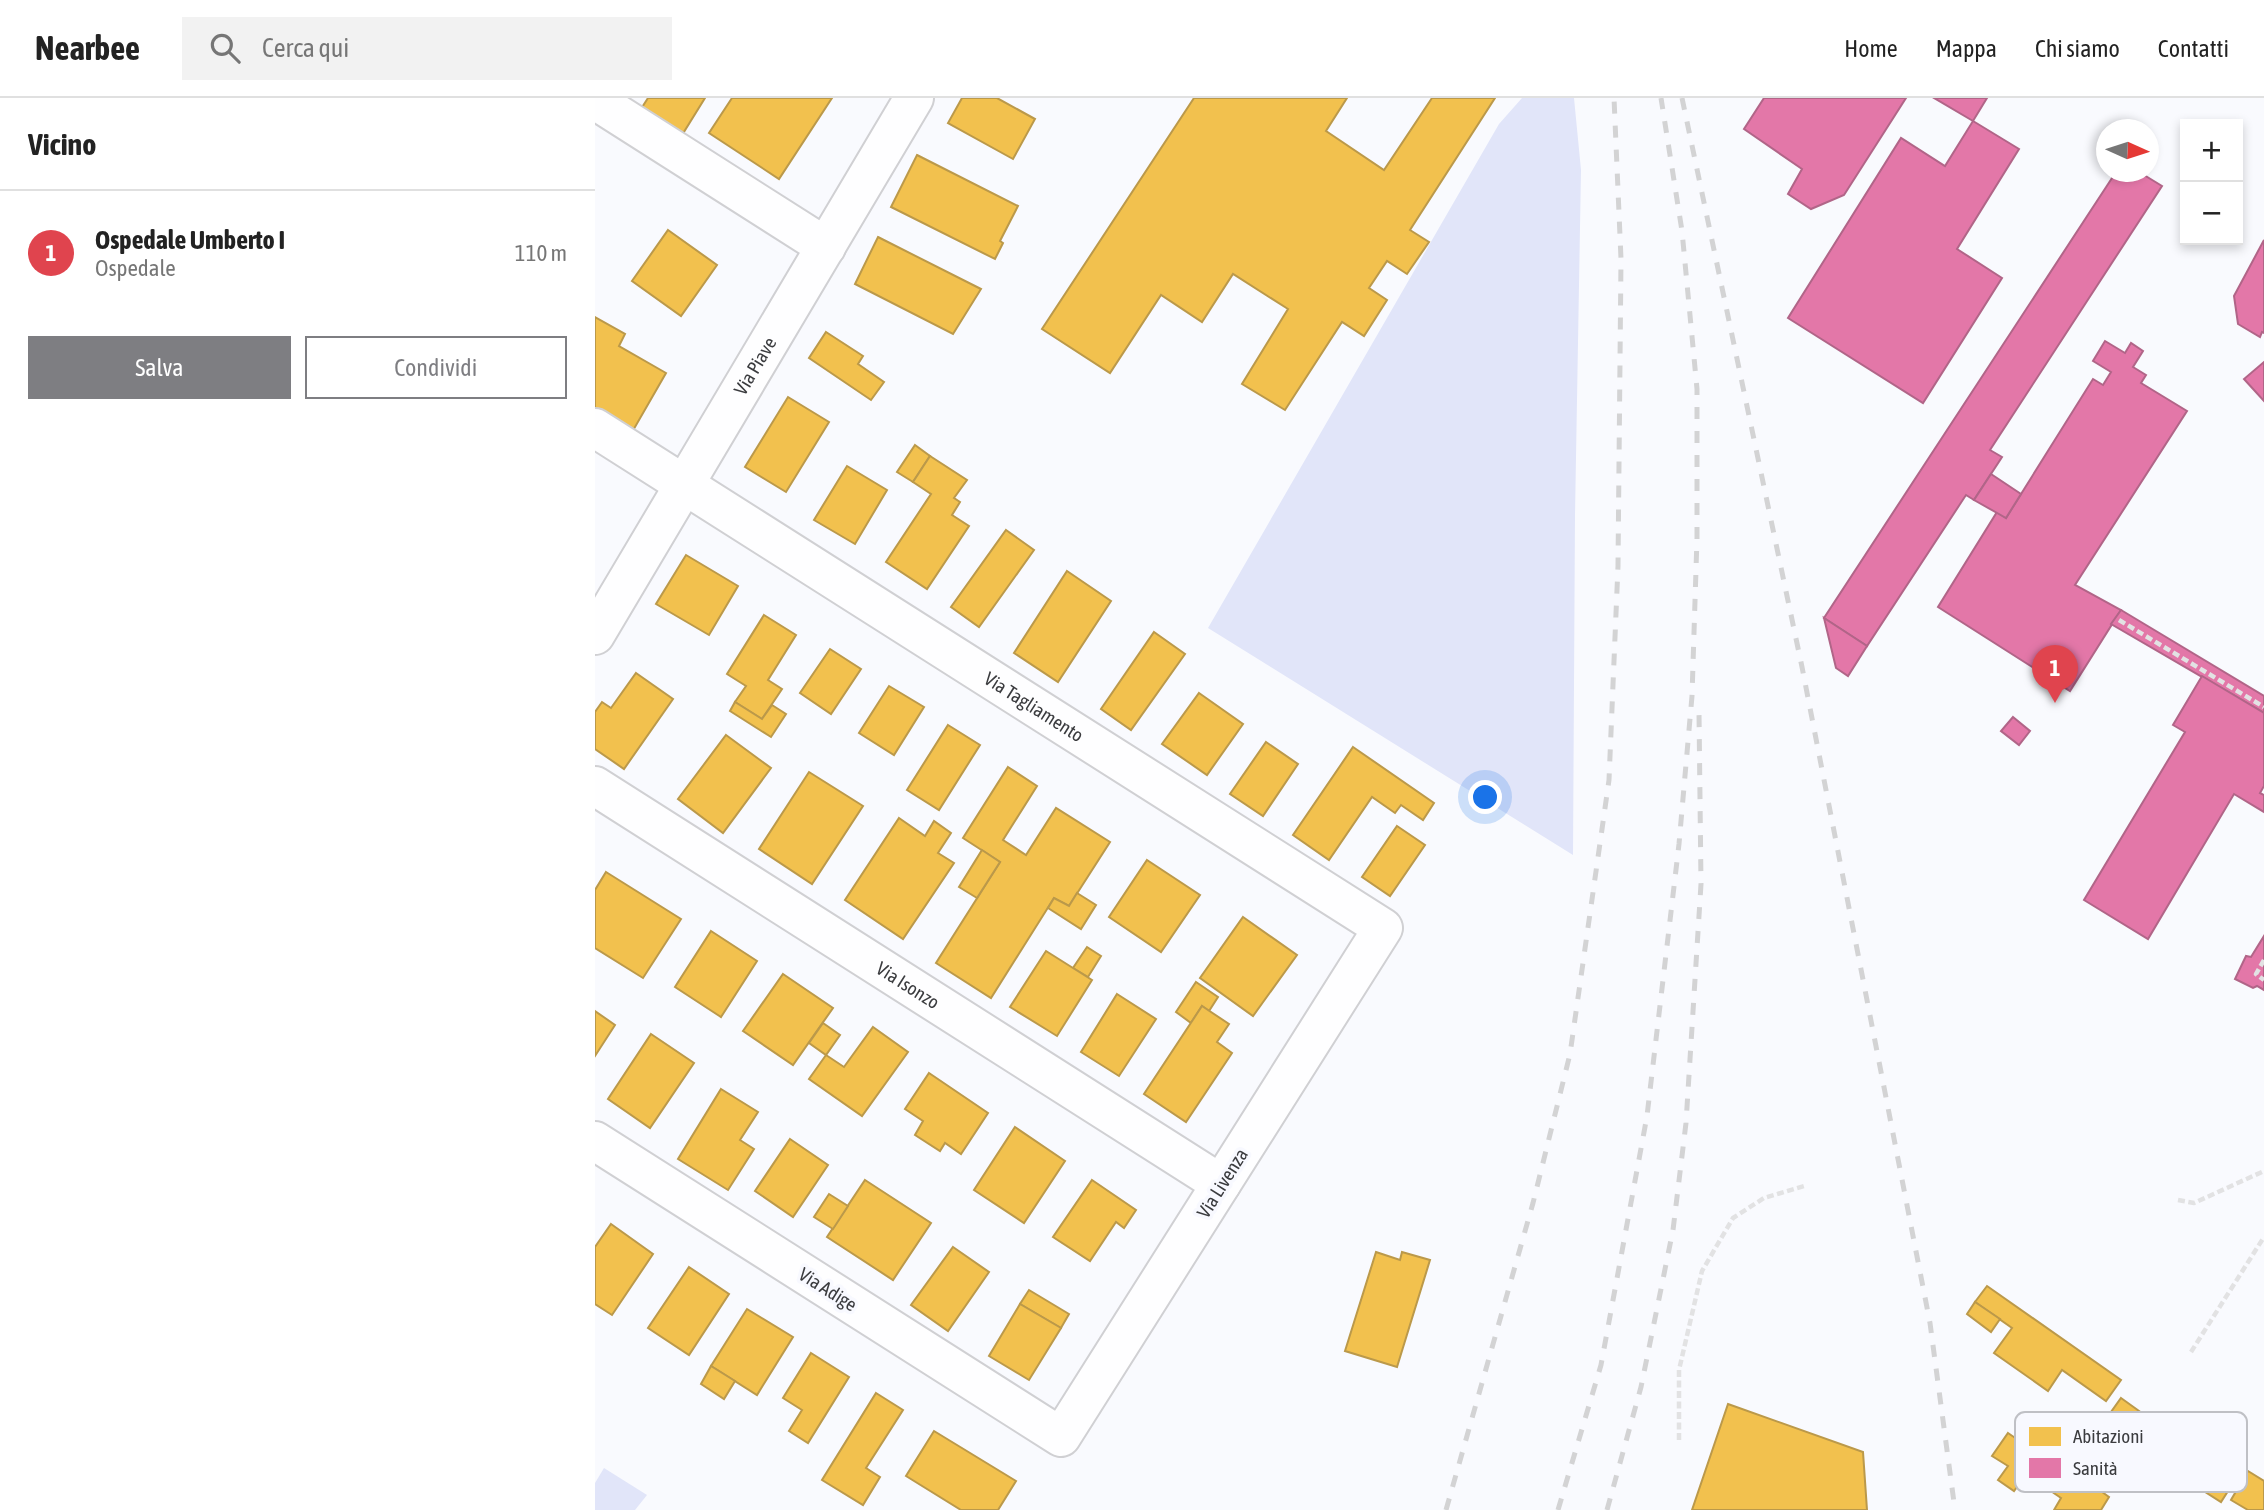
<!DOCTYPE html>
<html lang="it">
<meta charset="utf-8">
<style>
:root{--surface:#fff;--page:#f2f2f2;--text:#222;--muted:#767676;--line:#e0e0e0;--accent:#7e7e82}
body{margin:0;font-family:"Asap Condensed",sans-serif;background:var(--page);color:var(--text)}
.controls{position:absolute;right:21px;top:21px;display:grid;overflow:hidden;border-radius:0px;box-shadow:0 4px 10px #0003}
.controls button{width:63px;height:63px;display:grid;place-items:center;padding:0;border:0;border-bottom:2px solid var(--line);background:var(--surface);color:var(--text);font:35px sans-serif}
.compass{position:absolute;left:1501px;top:21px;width:63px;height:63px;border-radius:50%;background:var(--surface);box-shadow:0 4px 10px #0003;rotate:93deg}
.you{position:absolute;left:891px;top:700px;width:24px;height:24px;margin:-18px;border:5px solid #fff;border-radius:50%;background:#1a73e8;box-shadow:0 0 0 10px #1a73e833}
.badge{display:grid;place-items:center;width:46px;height:46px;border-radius:50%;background:var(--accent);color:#fff;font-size:23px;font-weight:700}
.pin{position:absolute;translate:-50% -58px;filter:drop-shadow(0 2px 4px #0008)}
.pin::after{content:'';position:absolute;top:37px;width:24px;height:21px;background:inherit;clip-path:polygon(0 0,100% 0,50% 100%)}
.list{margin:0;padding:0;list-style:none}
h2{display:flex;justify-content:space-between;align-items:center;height:91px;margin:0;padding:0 28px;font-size:30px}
h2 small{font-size:23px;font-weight:400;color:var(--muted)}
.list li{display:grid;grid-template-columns:46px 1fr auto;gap:21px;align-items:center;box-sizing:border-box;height:126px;padding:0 28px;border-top:2px solid var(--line)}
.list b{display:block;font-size:26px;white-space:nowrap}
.list p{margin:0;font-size:23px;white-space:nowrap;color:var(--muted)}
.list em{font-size:23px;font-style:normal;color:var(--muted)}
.actions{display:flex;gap:14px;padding:21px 28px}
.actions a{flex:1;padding:16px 0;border:2px solid var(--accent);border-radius:0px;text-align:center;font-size:24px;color:var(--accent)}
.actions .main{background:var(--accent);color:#fff}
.icon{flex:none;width:38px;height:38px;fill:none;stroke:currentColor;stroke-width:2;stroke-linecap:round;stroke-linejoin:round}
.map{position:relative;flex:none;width:1669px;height:1412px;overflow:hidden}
header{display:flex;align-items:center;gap:42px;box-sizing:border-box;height:98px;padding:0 35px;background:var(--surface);border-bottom:2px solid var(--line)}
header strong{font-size:33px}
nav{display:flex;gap:38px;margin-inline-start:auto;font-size:24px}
.search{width:490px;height:63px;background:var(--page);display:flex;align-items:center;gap:18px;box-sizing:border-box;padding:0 24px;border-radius:0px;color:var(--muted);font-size:26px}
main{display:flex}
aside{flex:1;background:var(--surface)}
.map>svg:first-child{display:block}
.green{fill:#e1e5f9}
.homes{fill:#f2c14e;stroke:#bb994a;stroke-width:2}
.health{fill:#e377a8;stroke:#b16588;stroke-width:2}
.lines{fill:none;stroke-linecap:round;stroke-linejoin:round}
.minor-casing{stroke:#d0d0d3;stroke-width:42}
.path{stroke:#e2e2e3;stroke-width:4.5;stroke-dasharray:7 3.5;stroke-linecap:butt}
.minor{stroke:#fefeff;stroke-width:38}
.rail{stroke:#d3d3d4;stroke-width:5;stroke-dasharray:12 12;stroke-linecap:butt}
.labels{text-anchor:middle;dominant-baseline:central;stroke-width:7;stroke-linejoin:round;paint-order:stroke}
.street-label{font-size:19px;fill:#3b3c3f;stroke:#f8f9ff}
.key{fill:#f8f9ff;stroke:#bfc0c5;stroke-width:2}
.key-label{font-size:19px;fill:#3b3c3f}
</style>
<header>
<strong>Nearbee</strong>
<div class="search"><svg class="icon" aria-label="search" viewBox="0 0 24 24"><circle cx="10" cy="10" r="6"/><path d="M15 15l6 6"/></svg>Cerca qui</div>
<nav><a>Home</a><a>Mappa</a><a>Chi siamo</a><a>Contatti</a></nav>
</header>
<main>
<aside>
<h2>Vicino<small></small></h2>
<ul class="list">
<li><span class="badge" style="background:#e0444e">1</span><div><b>Ospedale Umberto I</b><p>Ospedale</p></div><em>110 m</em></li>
</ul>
<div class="actions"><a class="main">Salva</a><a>Condividi</a></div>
</aside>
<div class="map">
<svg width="1669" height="1412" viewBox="0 0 1669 1412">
<rect width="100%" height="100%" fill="#f9fafe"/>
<g class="green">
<polygon points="927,0 979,0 986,72 980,417 978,757 613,530 904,26"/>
<polygon points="9,1370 52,1397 40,1412 0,1412 0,1385"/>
</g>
<g class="homes">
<polygon points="53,0 110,0 87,37 46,11"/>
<polygon points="137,0 237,0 184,81 114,35"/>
<polygon points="367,0 402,0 440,21 418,61 353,25"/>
<polygon points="599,0 752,0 731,33 789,72 837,0 900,0 815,132 834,144 812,176 792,163 774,190 792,202 769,238 747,224 690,312 647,286 693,211 638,176 607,224 566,197 515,275 447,231"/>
<polygon points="322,57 423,108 405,143 408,145 400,161 296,109"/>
<polygon points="73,132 122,167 86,218 37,183"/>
<polygon points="283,139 386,191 358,236 260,186"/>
<polygon points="0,219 30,236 24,248 71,275 36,336 0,315"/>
<polygon points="231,234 268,258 263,266 289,284 276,302 214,260"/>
<polygon points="193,299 234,324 191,394 150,369"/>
<polygon points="320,347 335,358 318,384 302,374"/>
<polygon points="335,358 372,382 359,400 365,404 357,417 374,428 332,491 291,464 336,396 318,384"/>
<polygon points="252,368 292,392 260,446 219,422"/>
<polygon points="411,432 439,452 384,529 356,509"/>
<polygon points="91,457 143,488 114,537 61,506"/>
<polygon points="472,473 516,503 463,584 419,555"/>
<polygon points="169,517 201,537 173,582 187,591 167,621 140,604 151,588 132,576"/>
<polygon points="559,534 590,556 536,632 506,611"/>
<polygon points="235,551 266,571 236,616 205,595"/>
<polygon points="41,575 78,601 29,671 0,651 0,614 7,604 16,610"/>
<polygon points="294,588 329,609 299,657 264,635"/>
<polygon points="604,595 648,626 612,677 567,646"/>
<polygon points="140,604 167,621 177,607 191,616 176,639 135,613"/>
<polygon points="353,627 385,647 344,712 312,692"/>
<polygon points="131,637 176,670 128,735 83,701"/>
<polygon points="671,644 703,666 668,718 635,696"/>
<polygon points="758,649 839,705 828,722 806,707 800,715 777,699 734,762 698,737"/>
<polygon points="413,669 442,688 408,742 431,757 461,710 515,744 474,808 459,800 396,900 341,865 405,764 368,740"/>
<polygon points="214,674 268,708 217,786 164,751"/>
<polygon points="304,720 330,738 339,723 356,735 343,755 359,765 308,841 250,802"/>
<polygon points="802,728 830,747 795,798 767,779"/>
<polygon points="387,752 405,764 382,800 364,789"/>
<polygon points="552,762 605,797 566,854 514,819"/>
<polygon points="11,774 86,821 48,880 0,850 0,792"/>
<polygon points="482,795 501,807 486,831 453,810 459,800 474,808"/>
<polygon points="648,819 702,857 658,918 605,880"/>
<polygon points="116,833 162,863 126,919 80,889"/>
<polygon points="492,849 506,858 493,879 478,870"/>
<polygon points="451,853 497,882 462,938 415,909"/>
<polygon points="188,876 238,910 198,967 148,933"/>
<polygon points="601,884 623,899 614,913 607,908 596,925 581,914"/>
<polygon points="522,896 561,921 524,978 486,954"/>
<polygon points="607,908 634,926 622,944 637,955 591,1024 549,996"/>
<polygon points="0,913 20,927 0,958"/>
<polygon points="228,925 245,937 231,957 214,945"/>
<polygon points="278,929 313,954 267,1018 214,981 231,957 249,969"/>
<polygon points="56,936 99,965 55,1030 13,1001"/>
<polygon points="334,975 393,1015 366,1056 350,1045 345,1053 320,1037 328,1023 310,1011"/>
<polygon points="126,991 163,1014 145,1042 159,1051 133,1092 83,1061"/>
<polygon points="420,1029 470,1063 429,1125 379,1092"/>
<polygon points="195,1041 233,1067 198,1119 160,1093"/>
<polygon points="270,1082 336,1125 298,1182 232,1139"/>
<polygon points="497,1082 541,1112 529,1130 521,1124 495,1163 458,1139"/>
<polygon points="234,1096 253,1108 238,1131 219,1119"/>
<polygon points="16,1126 58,1156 17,1217 0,1206 0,1149"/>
<polygon points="358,1149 394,1174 353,1233 316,1207"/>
<polygon points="781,1154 805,1162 807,1154 835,1162 802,1269 750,1253"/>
<polygon points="94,1169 134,1196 94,1257 53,1230"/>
<polygon points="1392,1188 1526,1282 1511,1303 1467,1272 1453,1293 1399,1255 1417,1230 1380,1204"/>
<polygon points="434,1192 474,1216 466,1230 425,1206"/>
<polygon points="1380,1204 1405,1221 1396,1234 1372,1216"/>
<polygon points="425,1206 466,1230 434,1282 394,1258"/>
<polygon points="152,1211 198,1239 162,1297 116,1268"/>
<polygon points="216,1255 254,1279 213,1345 194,1333 207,1312 188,1300"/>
<polygon points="116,1268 140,1283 129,1301 106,1286"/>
<polygon points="281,1295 308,1312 271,1370 285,1379 268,1407 227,1382"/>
<polygon points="1526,1300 1569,1331 1544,1366 1501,1335"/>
<polygon points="1133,1306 1268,1354 1272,1412 1097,1412"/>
<polygon points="339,1333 421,1383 403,1412 366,1412 311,1378"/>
<polygon points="1413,1335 1445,1357 1419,1393 1403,1382 1413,1368 1397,1358"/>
<polygon points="1593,1335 1642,1366 1634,1378 1640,1382 1626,1404 1596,1385 1591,1392 1567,1376"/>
<polygon points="1466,1364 1514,1399 1506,1412 1459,1412 1466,1400 1450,1389"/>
<polygon points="1653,1373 1669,1383 1669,1412 1653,1412 1636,1402"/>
</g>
<g class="health">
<polygon points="1169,0 1311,0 1249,97 1216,111 1193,96 1207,71 1149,31"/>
<polygon points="1339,0 1392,0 1378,23"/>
<polygon points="1378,23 1424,51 1362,151 1407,180 1328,305 1193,220 1306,40 1350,68"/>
<polygon points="1521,74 1544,74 1567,88 1395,352 1407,359 1379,402 1371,397 1272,548 1229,520"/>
<polygon points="1669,142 1669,235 1667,234 1665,239 1643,226 1639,198"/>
<polygon points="1510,243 1530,255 1536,245 1548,253 1538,269 1551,277 1546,285 1592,313 1480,487 1526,512 1475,593 1343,509 1402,414 1411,420 1498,281 1508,287 1516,274 1498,263"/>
<polygon points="1669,264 1669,303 1649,281"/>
<polygon points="1396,376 1426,396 1411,420 1379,402"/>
<polygon points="1526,512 1669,598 1669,615 1516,526"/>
<polygon points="1229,520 1272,548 1253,578 1241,570"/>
<polygon points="1607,578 1669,615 1669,688 1665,695 1669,697 1669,714 1639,696 1553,841 1489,802 1590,634 1578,627"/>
<polygon points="1418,619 1435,633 1424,647 1406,633"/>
<polygon points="1669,838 1669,892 1662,888 1658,890 1640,881 1651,858 1656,859"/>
</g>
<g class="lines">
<defs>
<g id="minor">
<polyline points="0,2 231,149"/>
<path id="s1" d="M0 330 788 830 466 1339 0 1043"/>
<path id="s2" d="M0 537 319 0"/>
<path id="s3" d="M0 688 626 1086"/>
</g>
</defs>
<use href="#minor" class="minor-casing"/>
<g class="path">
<polyline points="1524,522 1669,609"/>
<polyline points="1669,862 1661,876 1669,882"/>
<polyline points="1583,1102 1599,1105 1669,1073"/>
<polyline points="1596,1254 1669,1139"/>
<polyline points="1084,1342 1084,1272 1107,1173 1138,1120 1169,1100 1209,1088"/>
</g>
<use href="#minor" class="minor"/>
<g class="rail">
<polyline points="1087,0 1207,569 1335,1225 1360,1412"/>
<polyline points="851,1412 938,1105 975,956 1014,682 1023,468 1026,161 1019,0"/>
<polyline points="963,1412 1006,1267 1052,1018 1084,746 1097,598 1102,440 1102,291 1087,133 1066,0"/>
<polyline points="1012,1412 1046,1289 1078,1132 1091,1025 1106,786 1104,615"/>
</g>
</g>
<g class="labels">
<g class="street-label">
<text stroke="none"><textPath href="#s2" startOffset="313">Via Piave</textPath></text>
<text stroke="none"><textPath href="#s1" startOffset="520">Via Tagliamento</textPath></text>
<text stroke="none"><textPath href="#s3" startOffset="371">Via Isonzo</textPath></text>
<text transform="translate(627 1085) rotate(-58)">Via Livenza</text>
<text transform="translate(233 1191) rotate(32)">Via Adige</text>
</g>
</g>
<rect x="1420" y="1314" width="232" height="80" rx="10" class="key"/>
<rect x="1434" y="1329" width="32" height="19" fill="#f2c14e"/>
<rect x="1434" y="1360" width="32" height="20" fill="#e377a8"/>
<g class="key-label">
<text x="1478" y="1345">Abitazioni</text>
<text x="1478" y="1377">Sanità</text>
</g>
</svg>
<div class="controls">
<button>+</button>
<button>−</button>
</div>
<svg class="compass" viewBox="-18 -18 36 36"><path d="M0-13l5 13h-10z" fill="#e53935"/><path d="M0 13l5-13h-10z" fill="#767676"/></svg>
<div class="you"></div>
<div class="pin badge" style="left:1460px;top:605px;background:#e0444e">1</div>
</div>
</main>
